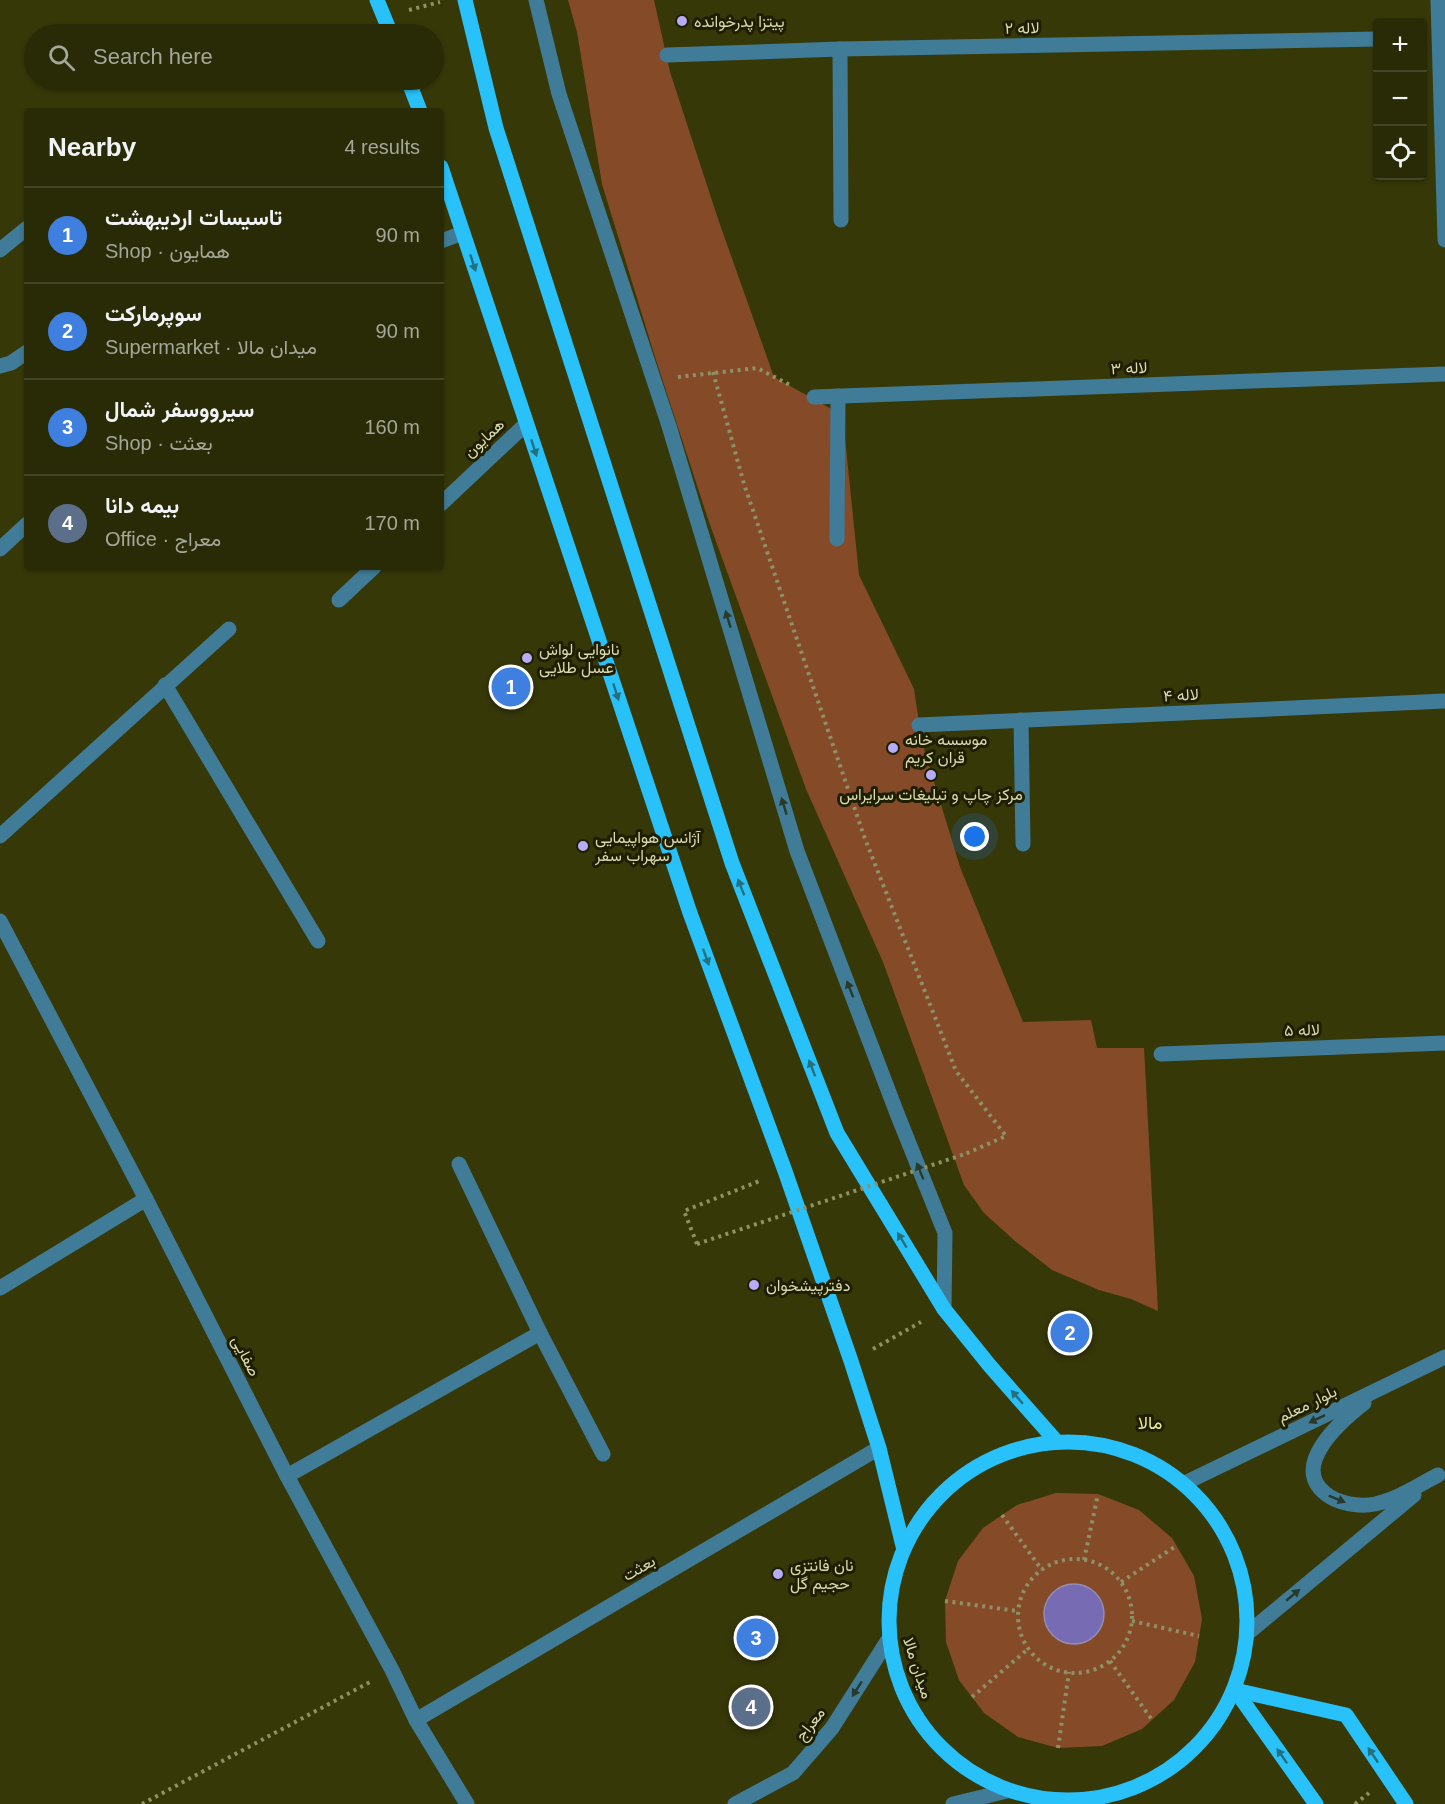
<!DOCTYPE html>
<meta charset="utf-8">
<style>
:root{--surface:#292a06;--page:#313210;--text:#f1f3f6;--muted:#a5a79b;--line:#454628;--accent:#ea580c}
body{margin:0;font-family:Arial,Vazirmatn,sans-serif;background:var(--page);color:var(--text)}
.controls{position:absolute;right:18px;top:18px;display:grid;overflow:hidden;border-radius:6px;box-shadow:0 2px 4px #0004}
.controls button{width:54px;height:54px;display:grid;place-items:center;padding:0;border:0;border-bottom:2px solid var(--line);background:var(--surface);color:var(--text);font:30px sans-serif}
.you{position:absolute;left:975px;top:837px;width:21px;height:21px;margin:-15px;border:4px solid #fff;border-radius:50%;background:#1a73e8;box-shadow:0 0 0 9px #1a73e833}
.badge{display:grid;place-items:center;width:39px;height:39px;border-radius:50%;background:var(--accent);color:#fff;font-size:20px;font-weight:700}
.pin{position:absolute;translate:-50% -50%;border:3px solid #fff;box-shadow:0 2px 6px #0006}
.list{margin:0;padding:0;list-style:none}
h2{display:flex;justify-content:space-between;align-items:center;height:78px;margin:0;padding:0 24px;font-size:26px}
h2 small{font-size:20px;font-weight:400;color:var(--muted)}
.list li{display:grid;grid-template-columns:39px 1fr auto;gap:18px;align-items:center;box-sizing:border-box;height:96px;padding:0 24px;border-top:2px solid var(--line)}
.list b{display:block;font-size:22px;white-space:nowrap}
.list p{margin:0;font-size:20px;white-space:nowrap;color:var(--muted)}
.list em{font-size:20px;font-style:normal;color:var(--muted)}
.icon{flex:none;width:33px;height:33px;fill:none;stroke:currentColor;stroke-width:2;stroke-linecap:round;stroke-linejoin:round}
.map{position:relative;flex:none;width:1445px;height:1804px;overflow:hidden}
.search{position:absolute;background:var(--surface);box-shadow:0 2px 4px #0004;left:24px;top:24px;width:420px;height:66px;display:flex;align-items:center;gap:15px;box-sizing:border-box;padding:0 21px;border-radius:33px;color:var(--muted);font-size:22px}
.panel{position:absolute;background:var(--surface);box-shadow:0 2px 4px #0004;left:24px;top:108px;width:420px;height:462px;border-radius:6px}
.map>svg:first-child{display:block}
.green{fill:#854b29;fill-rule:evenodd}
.water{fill:#776cb3;stroke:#948db2;stroke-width:1.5}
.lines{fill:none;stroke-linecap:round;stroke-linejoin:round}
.path{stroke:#8f9165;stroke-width:4;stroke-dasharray:3 4.5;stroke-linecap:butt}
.minor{stroke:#407c97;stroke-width:15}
.major{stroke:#28c1fa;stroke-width:15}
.path-bridge{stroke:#8f9165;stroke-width:4;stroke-dasharray:3 4.5;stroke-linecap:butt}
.oneway{fill:#24707d}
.oneway2{fill:#293a2d}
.poi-dot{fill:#b6acf8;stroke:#1f1e00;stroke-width:2}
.labels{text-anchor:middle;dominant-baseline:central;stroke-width:6;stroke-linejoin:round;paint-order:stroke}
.poi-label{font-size:16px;fill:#d8dab1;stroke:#1f1e00;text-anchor:start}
.street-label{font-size:16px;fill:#d8dab1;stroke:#1f1e00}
.neighbourhood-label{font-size:18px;fill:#e8ea94;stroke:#1f1e00}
</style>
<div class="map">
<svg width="1445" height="1804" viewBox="0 0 1445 1804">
<rect width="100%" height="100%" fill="#373808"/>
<g class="green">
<polygon points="568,0 654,0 670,72 718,219 774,377 833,410 845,438 859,575 914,689 922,742 960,867 1023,1022 1091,1020 1097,1048 1144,1048 1158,1311 1131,1299 1099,1290 1052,1270 1015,1241 984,1213 964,1185 883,962 806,789 709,522 655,357 602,184 577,32"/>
<path d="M1056 1493 1098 1494 1139 1510 1172 1538 1194 1576 1202 1619 1195 1662 1174 1700 1142 1729 1102 1746 1058 1748 1018 1737 984 1713 959 1680 946 1642 945 1601 958 1561 983 1528 1017 1505ZM1088 1587 1096 1593 1102 1602 1071 1644C1049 1639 1040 1622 1046 1600Z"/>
</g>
<circle class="water" cx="1074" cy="1614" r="30"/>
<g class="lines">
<g class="path">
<polyline points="409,10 440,2"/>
<polyline points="713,372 744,484 864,836 956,1071 1006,1136 965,1154"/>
<polyline points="678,377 757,368 792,386"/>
<polyline points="697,1244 684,1211 762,1180"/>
<polyline points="873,1349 921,1322"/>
<polyline points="1002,1515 1042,1570"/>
<circle cx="1075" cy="1616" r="57"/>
<polyline points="1084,1560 1098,1494"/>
<polyline points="1121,1582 1176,1546"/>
<polyline points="945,1601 1017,1611"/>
<polyline points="1132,1621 1199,1636"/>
<polyline points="1110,1661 1152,1720"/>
<polyline points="972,1697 1028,1649"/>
<polyline points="1058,1748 1069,1672"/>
<polyline points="142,1804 370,1682"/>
<polyline points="1355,1804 1369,1793"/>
</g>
<g class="minor">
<polyline points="536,0 559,94 669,426 797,851 898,1116 945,1233 944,1309"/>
<polyline points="1438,0 1445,240"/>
<polyline points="840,49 841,220"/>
<polyline points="667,55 840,49 1378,39"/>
<polyline points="441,241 463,233"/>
<polyline points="0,250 27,228"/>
<polyline points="0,366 11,363 27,352"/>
<polyline points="814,397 1445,374"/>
<polyline points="441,504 526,424"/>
<polyline points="837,539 838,396"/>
<polyline points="0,549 27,524"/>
<polyline points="339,600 374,567"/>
<polyline points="165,685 318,941"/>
<polyline points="1021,720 1023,844"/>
<polyline points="919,725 1445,701"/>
<polyline points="0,836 229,629"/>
<polyline points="0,921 146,1199 287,1476 392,1670 416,1720 467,1804"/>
<polyline points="1161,1054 1445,1043"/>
<polyline points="459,1164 540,1333 603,1454"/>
<polyline points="0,1288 146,1199"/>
<path d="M1364 1403C1341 1421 1289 1466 1326 1494 1339 1504 1359 1507 1375 1504 1398 1499 1417 1486 1438 1475"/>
<polyline points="287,1476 540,1333"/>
<polyline points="1185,1483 1445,1357"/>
<polyline points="1248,1633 1414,1495"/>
<polyline points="416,1720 879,1448"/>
<polyline points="735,1804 793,1773 832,1728 888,1640"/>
<polyline points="953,1804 1007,1791"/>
</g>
<g class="major">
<polyline points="377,0 391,34"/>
<polyline points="465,0 496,128 732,863 837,1133 944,1309 990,1366 1056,1441"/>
<polyline points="408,80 420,111"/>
<polyline points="441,167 690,913 785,1171 851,1361 879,1448 903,1546"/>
<circle cx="1068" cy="1621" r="179"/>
<polyline points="1235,1690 1346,1715 1406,1804"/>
<polyline points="1235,1690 1316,1804"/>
</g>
<polyline class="path-bridge" points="697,1244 965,1154"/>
</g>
<defs><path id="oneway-solid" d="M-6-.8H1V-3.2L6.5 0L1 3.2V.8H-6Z" transform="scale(1.5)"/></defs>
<g class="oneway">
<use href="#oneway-solid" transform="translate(473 263) rotate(72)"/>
<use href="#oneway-solid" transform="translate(534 448) rotate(72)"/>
<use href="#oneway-solid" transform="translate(616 692) rotate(72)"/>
<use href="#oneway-solid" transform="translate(741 887) rotate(-111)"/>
<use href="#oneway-solid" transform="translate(706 957) rotate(70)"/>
<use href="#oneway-solid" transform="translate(812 1068) rotate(-111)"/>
<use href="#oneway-solid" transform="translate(902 1240) rotate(-121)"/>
<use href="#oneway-solid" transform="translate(1017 1397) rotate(-131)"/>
<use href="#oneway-solid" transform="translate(1373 1755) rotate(-124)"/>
<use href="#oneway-solid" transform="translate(1282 1756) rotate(-125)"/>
</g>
<g class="oneway2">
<use href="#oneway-solid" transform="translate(728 619) rotate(-107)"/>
<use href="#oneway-solid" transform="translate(784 806) rotate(-107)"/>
<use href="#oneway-solid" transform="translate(850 989) rotate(-111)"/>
<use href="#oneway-solid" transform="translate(920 1171) rotate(-112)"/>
<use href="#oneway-solid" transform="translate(1317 1419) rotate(154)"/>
<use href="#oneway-solid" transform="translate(1337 1499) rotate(22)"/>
<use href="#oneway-solid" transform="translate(1293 1595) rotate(-40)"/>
<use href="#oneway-solid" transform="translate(857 1689) rotate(123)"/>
</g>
<g class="poi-dot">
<circle cx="682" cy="21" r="6"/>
<circle cx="527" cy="658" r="6"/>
<circle cx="893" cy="748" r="6"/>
<circle cx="931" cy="775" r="6"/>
<circle cx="583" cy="846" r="6"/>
<circle cx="754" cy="1285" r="6"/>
<circle cx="778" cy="1574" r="6"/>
</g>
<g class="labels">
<g class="poi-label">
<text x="694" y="21">پیتزا پدرخوانده</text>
<text x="539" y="649">نانوایی لواش<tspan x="539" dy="18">عسل طلایی</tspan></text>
<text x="905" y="739">موسسه خانه<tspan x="905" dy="18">قران کریم</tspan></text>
<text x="931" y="794" text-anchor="middle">مرکز چاپ و تبلیغات سرایراس</text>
<text x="595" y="837">آژانس هواپیمایی<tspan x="595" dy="18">سهراب سفر</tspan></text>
<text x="766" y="1285">دفترپیشخوان</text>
<text x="790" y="1565">نان فانتزی<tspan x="790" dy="18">حجیم گل</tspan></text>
</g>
<g class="street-label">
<text transform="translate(1022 28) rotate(-1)">لاله ۲</text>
<text transform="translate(1129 368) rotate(-2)">لاله ۳</text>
<text transform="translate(484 438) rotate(-43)">همایون</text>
<text transform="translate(1181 695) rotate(-3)">لاله ۴</text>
<text transform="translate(1302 1030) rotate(-2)">لاله ۵</text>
<text transform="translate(246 1356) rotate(63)">صفایی</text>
<text transform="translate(1307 1404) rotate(-26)">بلوار معلم</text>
<text transform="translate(639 1568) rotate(-30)">بعثت</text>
<text transform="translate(918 1668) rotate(72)">میدان مالا</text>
<text transform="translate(810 1724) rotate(-52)">معراج</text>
</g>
<g class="neighbourhood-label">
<text x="1150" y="1423">مالا</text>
</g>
</g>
</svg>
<div class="controls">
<button>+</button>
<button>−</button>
<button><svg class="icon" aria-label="locate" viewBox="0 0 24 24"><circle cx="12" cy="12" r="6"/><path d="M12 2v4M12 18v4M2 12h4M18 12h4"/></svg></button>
</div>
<div class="you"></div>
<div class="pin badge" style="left:511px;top:687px;background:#3f7fe0">1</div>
<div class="pin badge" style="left:1070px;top:1333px;background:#3f7fe0">2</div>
<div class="pin badge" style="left:756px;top:1638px;background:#3f7fe0">3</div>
<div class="pin badge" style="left:751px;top:1707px;background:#5c6f8a">4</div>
<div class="search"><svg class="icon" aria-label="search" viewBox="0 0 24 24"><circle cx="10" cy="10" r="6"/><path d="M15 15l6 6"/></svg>Search here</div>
<section class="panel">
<h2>Nearby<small>4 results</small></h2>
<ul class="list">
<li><span class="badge" style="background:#3f7fe0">1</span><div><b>تاسیسات اردیبهشت</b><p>Shop · همایون</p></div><em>90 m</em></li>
<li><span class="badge" style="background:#3f7fe0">2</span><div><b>سوپرمارکت</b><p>Supermarket · میدان مالا</p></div><em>90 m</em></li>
<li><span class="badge" style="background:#3f7fe0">3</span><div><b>سیرووسفر شمال</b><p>Shop · بعثت</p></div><em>160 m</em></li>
<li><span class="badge" style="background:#5c6f8a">4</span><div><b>بیمه دانا</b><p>Office · معراج</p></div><em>170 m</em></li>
</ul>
</section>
</div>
